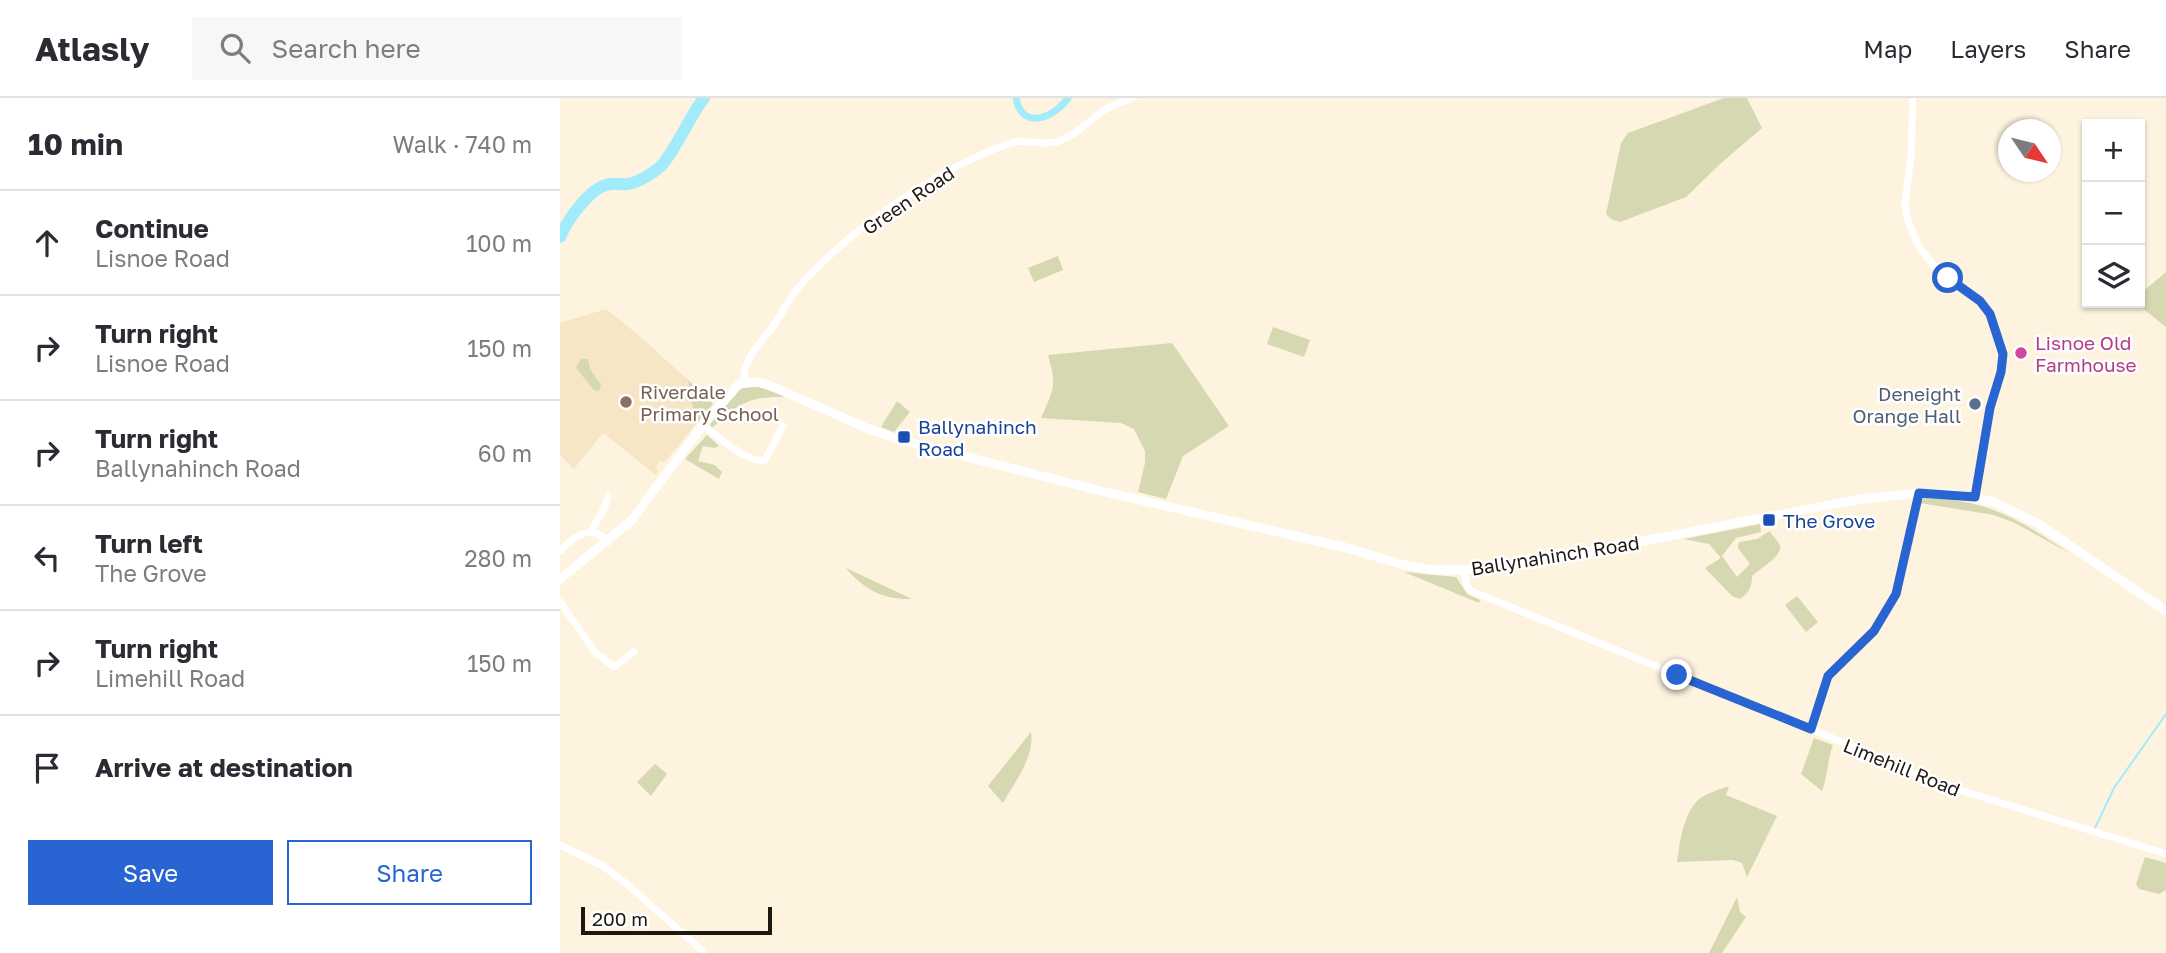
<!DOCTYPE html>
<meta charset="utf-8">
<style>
:root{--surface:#fff;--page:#f7f7f7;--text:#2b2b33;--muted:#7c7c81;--line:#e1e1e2;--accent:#2865d2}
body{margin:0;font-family:"Golos Text",sans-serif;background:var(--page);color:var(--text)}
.controls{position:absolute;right:21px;top:21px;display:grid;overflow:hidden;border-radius:0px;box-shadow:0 2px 5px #0004}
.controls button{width:63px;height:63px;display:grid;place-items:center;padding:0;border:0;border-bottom:2px solid var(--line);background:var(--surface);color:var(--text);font:35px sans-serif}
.compass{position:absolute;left:1438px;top:21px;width:63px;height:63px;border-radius:50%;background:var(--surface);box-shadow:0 2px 5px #0004;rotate:125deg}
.scale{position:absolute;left:21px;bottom:18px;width:191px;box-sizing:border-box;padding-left:7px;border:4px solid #1e1910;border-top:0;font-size:19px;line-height:24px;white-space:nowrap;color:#1e1910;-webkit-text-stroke:5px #fff;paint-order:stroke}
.stop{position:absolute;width:21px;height:21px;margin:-16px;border:5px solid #2865d2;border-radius:50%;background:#fff}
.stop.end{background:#2865d2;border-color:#fff;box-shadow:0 2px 7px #0008}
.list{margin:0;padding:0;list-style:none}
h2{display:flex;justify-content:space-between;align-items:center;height:91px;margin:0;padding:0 28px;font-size:30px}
h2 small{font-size:23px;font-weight:400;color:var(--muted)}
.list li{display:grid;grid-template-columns:46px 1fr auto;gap:21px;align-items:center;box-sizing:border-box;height:105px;padding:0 28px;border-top:2px solid var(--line)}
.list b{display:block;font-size:26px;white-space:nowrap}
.list p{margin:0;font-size:23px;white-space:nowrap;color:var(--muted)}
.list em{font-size:23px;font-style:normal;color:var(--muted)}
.actions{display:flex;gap:14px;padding:21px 28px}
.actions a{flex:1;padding:16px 0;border:2px solid var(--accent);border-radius:0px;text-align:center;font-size:24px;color:var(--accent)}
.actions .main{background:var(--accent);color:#fff}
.icon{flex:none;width:38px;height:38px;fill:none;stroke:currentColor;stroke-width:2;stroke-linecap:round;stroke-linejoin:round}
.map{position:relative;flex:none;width:1606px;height:855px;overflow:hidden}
header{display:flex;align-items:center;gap:42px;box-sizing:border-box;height:98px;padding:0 35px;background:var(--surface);border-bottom:2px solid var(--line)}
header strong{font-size:33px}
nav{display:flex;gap:38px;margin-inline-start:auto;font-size:24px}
.search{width:490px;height:63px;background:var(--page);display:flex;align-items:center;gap:18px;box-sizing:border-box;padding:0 24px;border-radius:0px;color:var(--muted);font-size:26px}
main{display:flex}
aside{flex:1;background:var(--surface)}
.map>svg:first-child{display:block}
.built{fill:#f6e6c5}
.green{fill:#d5d8b1}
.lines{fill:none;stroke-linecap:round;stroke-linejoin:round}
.stream{stroke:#a2ebfc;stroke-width:2}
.canal{stroke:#a2ebfc;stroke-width:7}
.river{stroke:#a2ebfc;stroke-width:12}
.minor{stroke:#fff;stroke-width:7}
.tertiary{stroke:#fff;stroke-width:9}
.route{stroke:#2865d2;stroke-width:9}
.hotel-dot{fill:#d1479c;stroke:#fff;stroke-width:2.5}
.education-dot{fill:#8d6e63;stroke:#fff;stroke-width:2.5}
.service-dot{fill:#5c6f8a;stroke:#fff;stroke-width:2.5}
.transit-dot{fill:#1a4fb4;stroke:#fff;stroke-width:2.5}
.labels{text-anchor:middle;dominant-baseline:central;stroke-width:5;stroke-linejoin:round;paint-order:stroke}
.street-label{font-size:19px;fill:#1e1910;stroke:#fff}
.hotel-label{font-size:19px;fill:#b23c85;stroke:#fff;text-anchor:start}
.education-label{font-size:19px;fill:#785e54;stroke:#fff;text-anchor:start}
.service-label{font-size:19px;fill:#4e5e75;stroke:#fff;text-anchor:end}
.transit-label{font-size:19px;fill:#164399;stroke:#fff;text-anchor:start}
</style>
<header>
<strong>Atlasly</strong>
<div class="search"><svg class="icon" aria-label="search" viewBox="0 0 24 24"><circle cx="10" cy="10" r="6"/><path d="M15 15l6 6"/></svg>Search here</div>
<nav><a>Map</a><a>Layers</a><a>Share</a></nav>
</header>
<main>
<aside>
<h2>10 min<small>Walk · 740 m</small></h2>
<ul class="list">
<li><svg class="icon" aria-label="ahead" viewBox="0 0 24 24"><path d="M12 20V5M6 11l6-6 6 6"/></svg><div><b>Continue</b><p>Lisnoe Road</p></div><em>100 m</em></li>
<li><svg class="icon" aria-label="right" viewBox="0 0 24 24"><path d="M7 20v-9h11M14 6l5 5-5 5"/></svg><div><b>Turn right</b><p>Lisnoe Road</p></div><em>150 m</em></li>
<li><svg class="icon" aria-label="right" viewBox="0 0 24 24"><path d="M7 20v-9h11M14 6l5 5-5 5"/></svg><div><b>Turn right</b><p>Ballynahinch Road</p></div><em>60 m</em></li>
<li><svg class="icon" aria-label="left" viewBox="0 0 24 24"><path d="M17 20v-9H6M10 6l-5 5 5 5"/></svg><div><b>Turn left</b><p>The Grove</p></div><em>280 m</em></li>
<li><svg class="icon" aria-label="right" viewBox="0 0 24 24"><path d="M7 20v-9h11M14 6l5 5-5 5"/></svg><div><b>Turn right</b><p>Limehill Road</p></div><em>150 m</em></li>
<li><svg class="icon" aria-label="arrive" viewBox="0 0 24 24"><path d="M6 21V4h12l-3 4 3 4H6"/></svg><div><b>Arrive at destination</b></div></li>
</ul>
<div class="actions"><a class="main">Save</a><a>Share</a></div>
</aside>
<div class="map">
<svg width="1606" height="855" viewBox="0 0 1606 855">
<rect width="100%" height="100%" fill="#fef3df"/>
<polygon class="built" points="46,211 83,241 128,282 136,326 105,364 100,363 96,369 98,373 96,377 43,335 14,371 0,357 0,225"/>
<g class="green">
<polygon points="1164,0 1187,0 1202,30 1160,66 1126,99 1060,124 1051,121 1046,116 1061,45 1068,35"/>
<polygon points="498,158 503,172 474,184 468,170"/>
<polygon points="1606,174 1606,229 1576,205 1580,205 1580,196"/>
<polygon points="713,229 750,242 744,259 707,246"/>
<path d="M612 245 669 328 623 358 606 401 578 394 585 365V353L574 331 561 325 481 320C494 291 497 288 488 257Z"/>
<polygon points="21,261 28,261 30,271 41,287 39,293 34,292 16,270"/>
<polygon points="128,282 153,306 136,326"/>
<path d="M185 289H199L226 299C190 298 179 305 153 329L150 328 151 324 175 293Z"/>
<polygon points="337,303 350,314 334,334 321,329"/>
<polygon points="147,337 159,348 155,350 143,348 138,363 155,367 162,374 159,381 125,361"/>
<path d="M1364 400C1428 401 1458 421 1509 455L1455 425 1434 417 1360 405Z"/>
<path d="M1200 426 1201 434 1176 440 1162 458 1177 479 1190 466 1178 450 1179 444 1197 441 1210 433C1212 438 1219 443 1220 448 1222 459 1199 471 1192 478 1192 489 1189 495 1180 501L1172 498 1145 470 1161 460 1149 446 1124 441Z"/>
<path d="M286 470 352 501C324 502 304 492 286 470Z"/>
<polygon points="844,474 896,479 907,496 920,502 919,505"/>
<polygon points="1237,498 1258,524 1246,534 1225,507"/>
<path d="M471 634C475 659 455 683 443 705L428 688Z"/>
<path d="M1254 640 1273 647C1267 663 1268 677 1262 693L1241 676Z"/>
<polygon points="95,666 107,676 91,698 77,684"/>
<path d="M1169 688 1166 697 1217 718 1187 779 1182 765 1173 762 1117 764C1120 744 1123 717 1138 702 1146 695 1159 692 1169 688Z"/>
<polygon points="1585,759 1606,765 1606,792 1599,796 1579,791 1576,786"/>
<polygon points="1177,799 1180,814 1186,819 1162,855 1149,855"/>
</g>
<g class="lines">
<polyline class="stream" points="1535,730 1554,690 1606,616"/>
<path class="canal" d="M456 0C462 33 494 20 508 0"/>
<path class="river" d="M0 139C8 121 30 89 50 86 56 85 61 87 67 86 77 85 92 76 100 69 115 54 129 19 144 0"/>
<g class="minor">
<polyline points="1353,0 1351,58 1345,105 1347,120 1358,147 1373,167 1420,203 1430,216 1443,256 1441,274 1430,310 1415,399"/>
<path d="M184 285C182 262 199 247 212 230 221 217 228 202 238 190 289 132 375 72 448 46 465 39 483 49 500 43 518 36 532 19 548 10 556 6 565 3 573 0"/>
<path d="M143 327C156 337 188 366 205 362L223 328"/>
<polyline points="31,433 45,409 48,398"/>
<path d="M0 453C14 439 31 424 48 444"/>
<polyline points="904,472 907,488 911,493 1251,631 1374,684 1606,756"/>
<polyline points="0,504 35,554 54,569 74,554"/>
<polyline points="1251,631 1268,577 1304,545 1319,527 1336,496 1359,395"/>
<polyline points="0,747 43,768 68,787 145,855"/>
</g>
<polyline class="tertiary" points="0,481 71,423 143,327 179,286 197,284 209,287 309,331 340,342 537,392 787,450 844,467 873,472 904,472 964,466 1301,401 1359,395 1392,396 1434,404 1477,425 1606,513"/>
</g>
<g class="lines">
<polyline class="route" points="1117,577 1251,631 1268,578 1314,533 1336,496 1359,395 1415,399 1430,310 1441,274 1443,256 1430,216 1420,203 1388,180"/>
</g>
<circle class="hotel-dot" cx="1461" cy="255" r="7"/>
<circle class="education-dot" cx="66" cy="304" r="7"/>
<circle class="service-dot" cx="1415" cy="306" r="7"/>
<g class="transit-dot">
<rect x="337" y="332" width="14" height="14" rx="3.5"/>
<rect x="1202" y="415" width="14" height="14" rx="3.5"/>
</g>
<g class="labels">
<g class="street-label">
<text transform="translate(348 102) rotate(-34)">Green Road</text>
<text transform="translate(995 457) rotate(-9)">Ballynahinch Road</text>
<text transform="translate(1342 669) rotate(22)">Limehill Road</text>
</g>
<g class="hotel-label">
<text x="1475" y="244">Lisnoe Old<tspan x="1475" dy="22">Farmhouse</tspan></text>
</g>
<g class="education-label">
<text x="80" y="293">Riverdale<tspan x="80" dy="22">Primary School</tspan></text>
</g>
<g class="service-label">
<text x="1401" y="295">Deneight<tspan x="1401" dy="22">Orange Hall</tspan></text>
</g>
<g class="transit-label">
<text x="358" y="328">Ballynahinch<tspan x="358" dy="22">Road</tspan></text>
<text x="1223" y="422">The Grove</text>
</g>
</g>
</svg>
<div class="controls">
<button>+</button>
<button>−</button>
<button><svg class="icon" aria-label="layers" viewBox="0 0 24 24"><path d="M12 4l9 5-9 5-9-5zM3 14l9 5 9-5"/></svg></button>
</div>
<svg class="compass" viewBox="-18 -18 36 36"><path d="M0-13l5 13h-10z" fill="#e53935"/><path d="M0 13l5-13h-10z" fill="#7c7c81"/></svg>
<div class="scale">200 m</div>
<div class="stop" style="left:1388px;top:180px"></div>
<div class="stop end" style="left:1117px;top:577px"></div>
</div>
</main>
